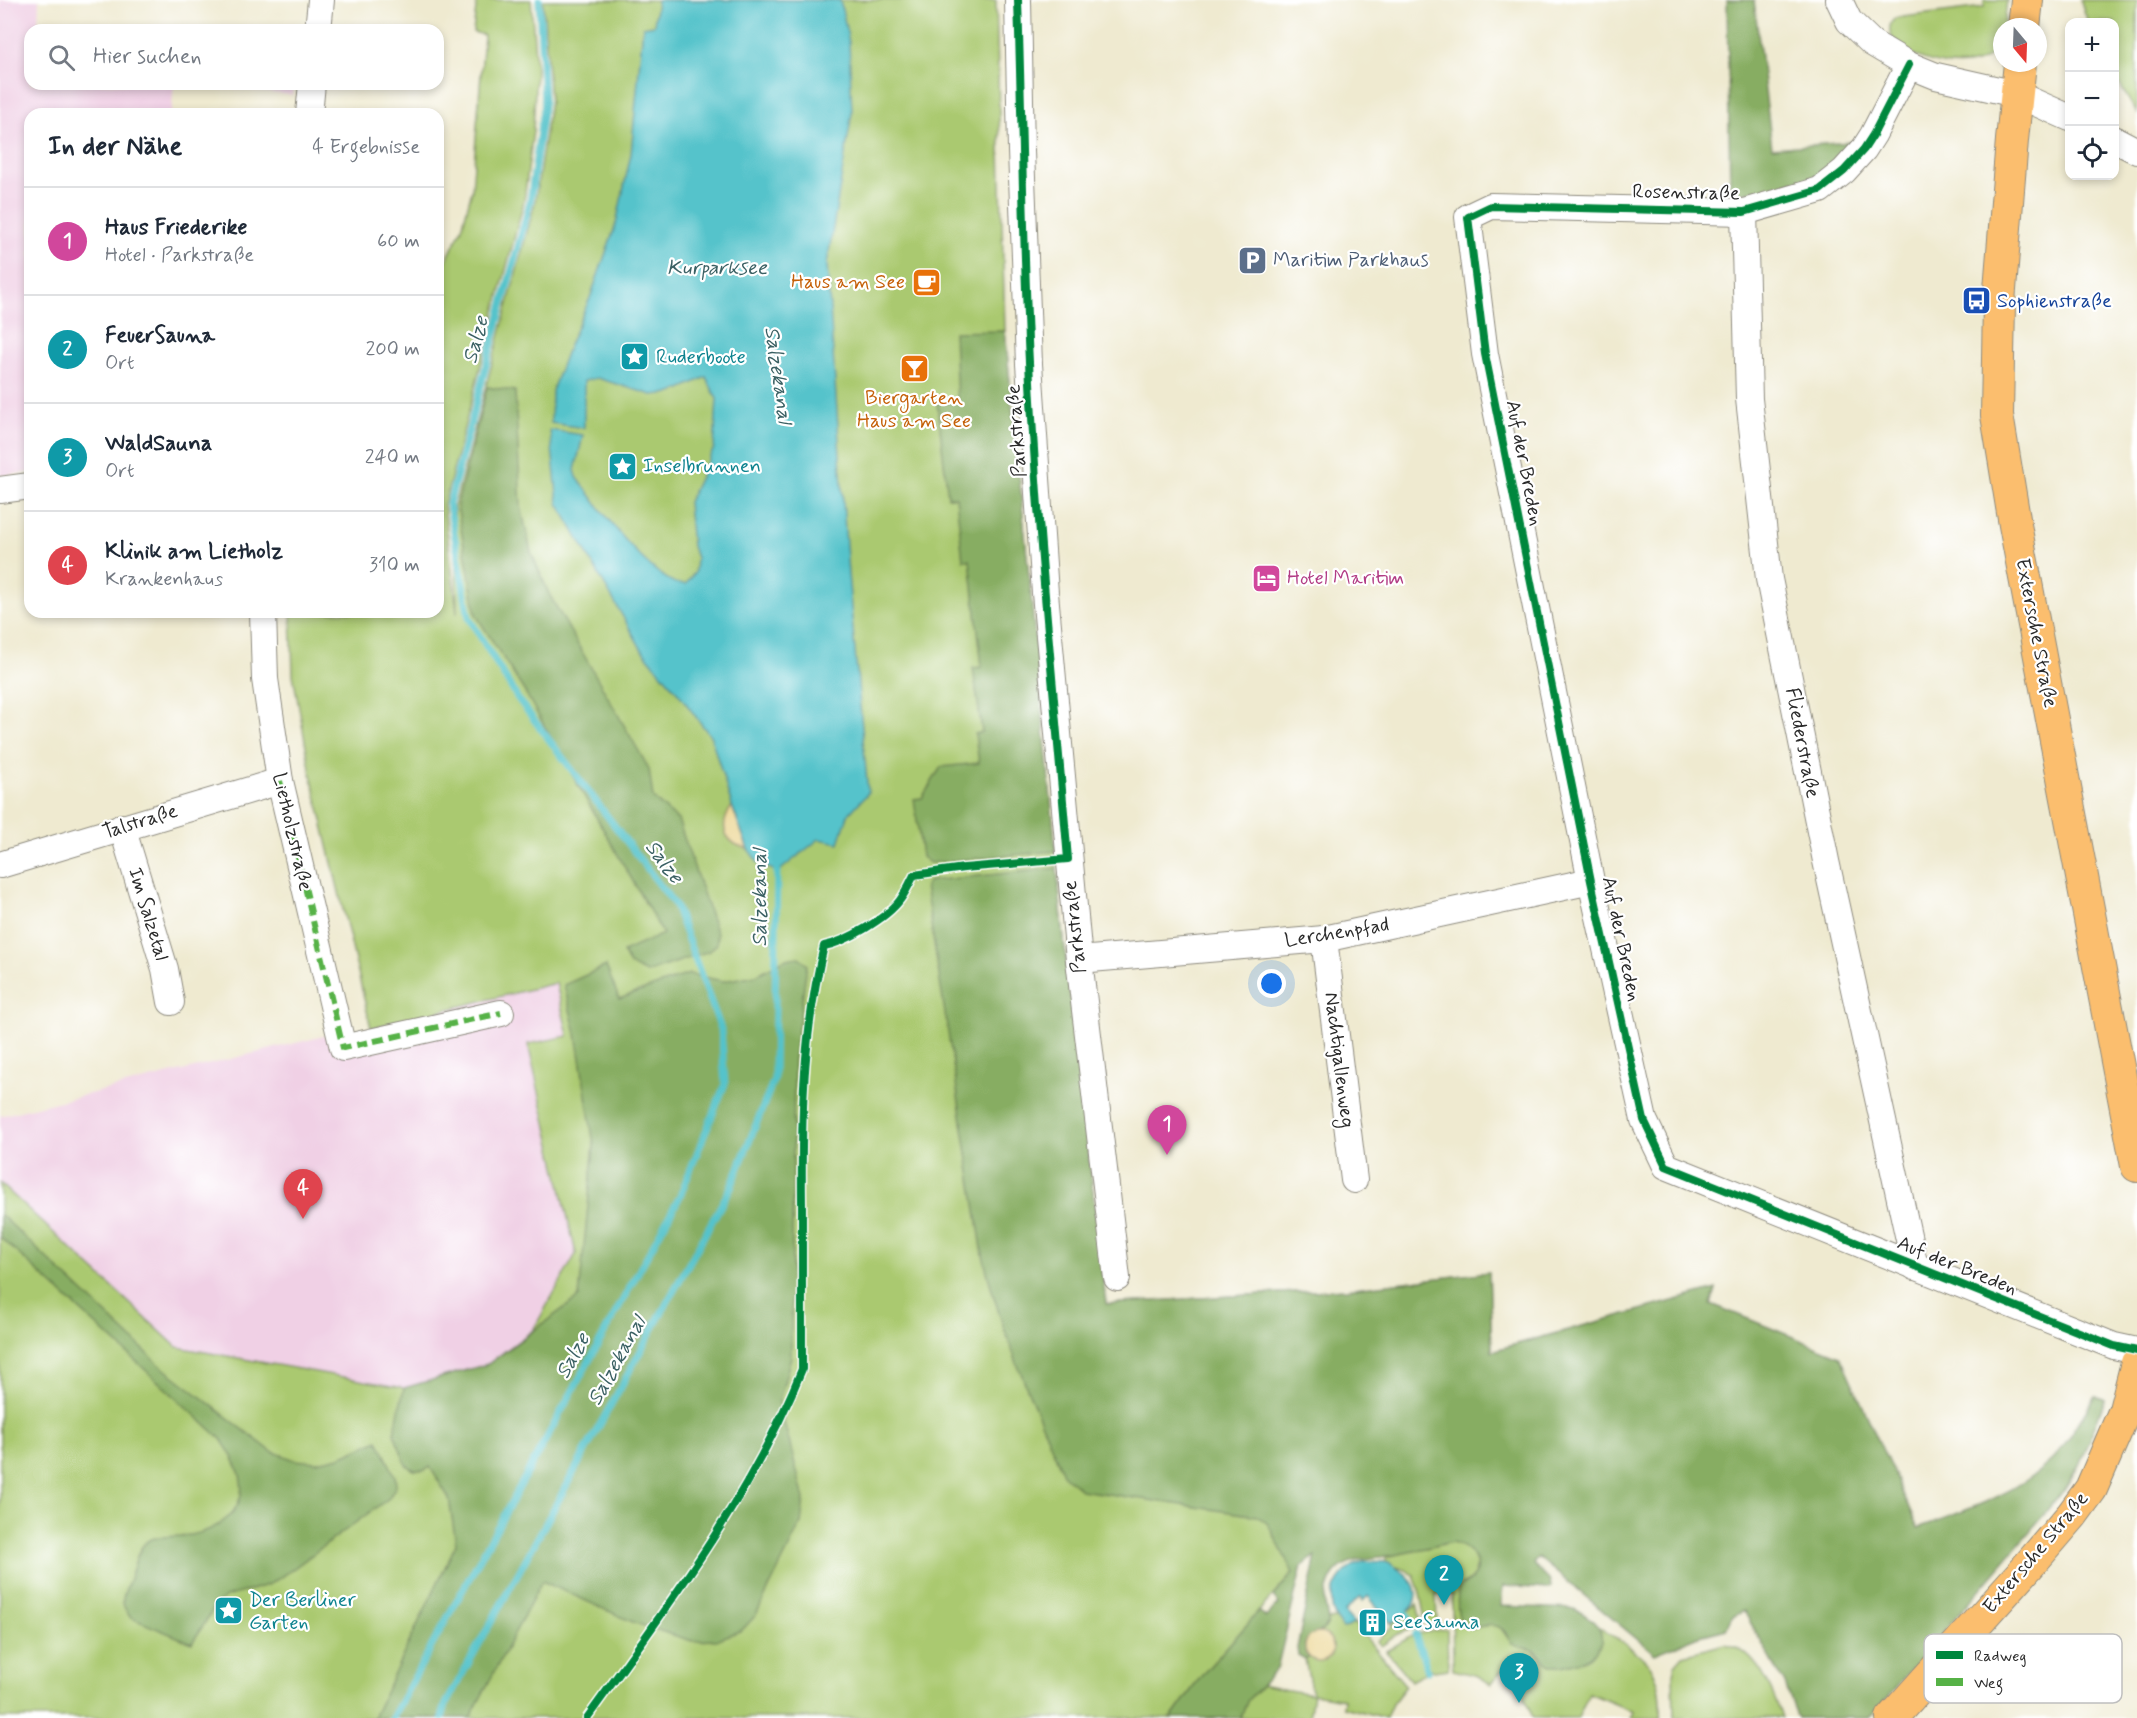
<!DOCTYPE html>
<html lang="de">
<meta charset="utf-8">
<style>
:root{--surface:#fff;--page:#f2f2f3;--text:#1f2937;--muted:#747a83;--line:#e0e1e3;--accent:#b5179e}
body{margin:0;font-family:Mynerve,sans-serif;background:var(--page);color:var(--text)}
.controls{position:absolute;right:18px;top:18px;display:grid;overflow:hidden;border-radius:12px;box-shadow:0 3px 9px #0003}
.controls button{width:54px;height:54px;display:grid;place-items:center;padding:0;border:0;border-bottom:2px solid var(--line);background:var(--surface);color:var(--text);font:30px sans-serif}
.compass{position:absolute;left:1993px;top:18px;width:54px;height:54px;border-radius:50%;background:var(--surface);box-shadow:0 3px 9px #0003;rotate:161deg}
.you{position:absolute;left:1272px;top:984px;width:21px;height:21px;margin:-15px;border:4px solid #fff;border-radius:50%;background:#1a73e8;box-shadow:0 0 0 9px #1a73e833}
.badge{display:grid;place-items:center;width:39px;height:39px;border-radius:50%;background:var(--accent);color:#fff;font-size:20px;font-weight:700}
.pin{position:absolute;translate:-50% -50px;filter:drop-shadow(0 2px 3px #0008)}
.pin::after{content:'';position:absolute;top:32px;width:21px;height:18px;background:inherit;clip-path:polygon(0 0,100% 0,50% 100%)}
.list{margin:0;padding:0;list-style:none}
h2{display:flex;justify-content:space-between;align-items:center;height:78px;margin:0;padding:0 24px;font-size:26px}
h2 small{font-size:20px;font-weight:400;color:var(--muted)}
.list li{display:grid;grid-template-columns:39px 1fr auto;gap:18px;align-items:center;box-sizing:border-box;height:108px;padding:0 24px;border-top:2px solid var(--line)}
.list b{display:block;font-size:22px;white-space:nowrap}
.list p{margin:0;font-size:20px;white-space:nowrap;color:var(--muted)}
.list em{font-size:20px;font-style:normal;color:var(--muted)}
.icon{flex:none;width:33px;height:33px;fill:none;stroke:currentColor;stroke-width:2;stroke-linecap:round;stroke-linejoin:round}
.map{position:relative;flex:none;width:2137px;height:1718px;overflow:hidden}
.search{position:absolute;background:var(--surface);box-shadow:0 3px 9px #0003;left:24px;top:24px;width:420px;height:66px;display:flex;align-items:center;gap:15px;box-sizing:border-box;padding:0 21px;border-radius:18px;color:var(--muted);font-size:22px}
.panel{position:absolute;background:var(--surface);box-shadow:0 3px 9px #0003;left:24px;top:108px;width:420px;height:510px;border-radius:18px}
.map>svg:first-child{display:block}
.built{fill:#f0d0e5}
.green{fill:#aac970;stroke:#6a7a4e;stroke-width:1.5}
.forest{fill:#87ad62;stroke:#596c46;stroke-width:1.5}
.sand{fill:#eeda9e;stroke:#8c8264;stroke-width:1.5}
.water{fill:#55c3cb;stroke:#40777b;stroke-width:1.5}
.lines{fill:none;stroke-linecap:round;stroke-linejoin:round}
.stream{stroke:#55c3cb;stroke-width:7}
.minor-casing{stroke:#8d8a7e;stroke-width:28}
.major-casing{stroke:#8d8a7e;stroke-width:34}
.minor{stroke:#fff;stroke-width:26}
.major{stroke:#fbbe6e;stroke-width:32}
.quiet{stroke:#56b246;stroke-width:6;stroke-dasharray:12 6;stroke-linecap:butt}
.cycleway-casing{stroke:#fff;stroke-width:11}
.cycleway{stroke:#00873e;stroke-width:8}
.labels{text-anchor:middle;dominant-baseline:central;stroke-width:4.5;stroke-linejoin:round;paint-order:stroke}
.street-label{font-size:20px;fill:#2b2b2b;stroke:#fff}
.service-label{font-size:20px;fill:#4e5e75;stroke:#fff;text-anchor:start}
.food-label{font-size:20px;fill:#c56008;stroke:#fff;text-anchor:end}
.transit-label{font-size:20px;fill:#164399;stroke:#fff;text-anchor:start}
.culture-label{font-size:20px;fill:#0d838f;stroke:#fff;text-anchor:start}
.hotel-label{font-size:20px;fill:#b23c85;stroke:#fff;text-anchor:start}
.water-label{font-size:21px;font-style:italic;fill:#3a6063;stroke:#fff}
.key{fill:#fff;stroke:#bfbfbf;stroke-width:1.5}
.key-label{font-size:16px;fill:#2b2b2b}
</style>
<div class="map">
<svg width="2137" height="1718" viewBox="0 0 2137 1718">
<rect width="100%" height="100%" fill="#fff"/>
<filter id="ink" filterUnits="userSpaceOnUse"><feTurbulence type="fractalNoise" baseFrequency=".0167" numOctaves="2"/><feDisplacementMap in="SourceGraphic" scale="12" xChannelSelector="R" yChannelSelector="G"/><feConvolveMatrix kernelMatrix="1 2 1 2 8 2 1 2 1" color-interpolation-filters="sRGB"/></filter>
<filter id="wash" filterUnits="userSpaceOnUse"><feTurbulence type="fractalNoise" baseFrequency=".008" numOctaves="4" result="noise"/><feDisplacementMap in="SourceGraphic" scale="24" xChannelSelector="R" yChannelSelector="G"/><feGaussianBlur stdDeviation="1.35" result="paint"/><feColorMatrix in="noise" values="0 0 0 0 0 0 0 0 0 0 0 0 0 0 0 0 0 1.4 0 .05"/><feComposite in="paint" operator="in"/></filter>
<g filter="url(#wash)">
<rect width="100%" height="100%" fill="#efead0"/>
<g class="built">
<polygon points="0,0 39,0 38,24 84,30 30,30 30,84 174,84 171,114 30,114 30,472 0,476"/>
<polygon points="196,84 293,84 292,95"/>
<polygon points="556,983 568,1036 528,1045 577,1254 533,1330 488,1364 404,1388 177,1347 0,1183 0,1116 328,1035 371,1028"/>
</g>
<g class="green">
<path d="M477 0H531L536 69 533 131 524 201 444 505 457 613 454 506 535 202 550 101 543 0H996L1005 331 1066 961 1106 1304 1346 1289 1489 1272 1492 1351 1716 1289 1711 1304 1840 1356 1918 1528C1964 1511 2019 1494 2054 1458 2067 1444 2084 1413 2096 1396L2105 1400 2079 1465 2063 1491 1870 1718H1798L1785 1684 1744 1611 1732 1617 1726 1629 1699 1636 1655 1654 1539 1558 1470 1511 1350 1537 1311 1558 1293 1573 1203 1674 1171 1718H0V1183L177 1347 404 1388 488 1364 533 1330 576 1254 528 1044 568 1036 556 983 371 1028 311 774 293 675 291 612H438V340L445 338 438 327V259L446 261 462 228 472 190 484 35 473 32Z"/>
<path d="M1984 0H2007L2004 27H2002C2002 101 1861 51 1895 18L1984 7Z"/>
<polygon points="2080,0 2137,0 2137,113 2115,77 2114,22 2088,22"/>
<path d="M1452 1542C1477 1547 1487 1574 1461 1585L1471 1628 1491 1625 1500 1627 1508 1638 1521 1647 1532 1649 1551 1665 1601 1632 1596 1625C1639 1655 1664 1659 1661 1718H1631L1634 1712 1589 1693 1578 1718H1533L1522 1690 1504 1668 1491 1684 1478 1676 1453 1670 1452 1595H1436L1437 1623 1426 1624 1419 1589 1414 1576 1406 1570 1393 1566 1386 1561V1557Z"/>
<polygon points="1417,1604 1422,1625 1400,1633 1381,1646 1377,1641 1394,1626 1391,1623 1401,1619"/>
<path d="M1336 1619 1343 1628 1348 1627 1354 1623 1406 1686 1392 1704 1386 1718 1343 1707 1344 1699 1313 1694 1309 1718H1240L1247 1683 1312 1694 1305 1659 1309 1657 1313 1660 1330 1656C1337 1644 1330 1633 1317 1633 1323 1631 1328 1626 1328 1620Z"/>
<polygon points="1447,1629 1448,1669 1434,1671 1429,1668 1425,1670 1424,1674 1411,1681 1386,1651 1415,1634"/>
<path d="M1725 1644C1757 1650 1773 1691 1782 1718H1674L1673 1673 1675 1664 1683 1655Z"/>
</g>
<g class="forest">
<path d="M1727 0H1754L1772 148 1852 142C1846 149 1840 157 1833 164 1806 190 1765 192 1730 193Z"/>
<polygon points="1005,331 1056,851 930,863 922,857 914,799 922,798 941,767 979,763 975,734 982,732 973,668 982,667 970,560 963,560 956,497 948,497 937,403 957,402 954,332"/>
<polygon points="487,387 515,391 521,507 531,552 549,594 649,769 653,798 678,820 717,934 717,944 709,951 646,973 630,965 623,952 663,934 526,694 476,615 457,505"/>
<path d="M1057 868 1066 961 1106 1304 1346 1289 1489 1272 1492 1351 1716 1289 1711 1304 1840 1356 1918 1528C1964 1511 2018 1494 2054 1458 2067 1444 2084 1413 2096 1396L2105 1400 2079 1465 2063 1491 2048 1510 1870 1718H1798L1785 1684 1744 1611 1732 1617 1726 1629 1699 1636 1655 1654 1538 1557 1533 1564 1550 1581 1551 1587 1548 1589 1503 1586 1501 1606 1574 1609C1608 1624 1613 1651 1574 1663 1566 1665 1559 1668 1551 1665 1544 1662 1543 1657 1538 1653 1531 1646 1520 1650 1512 1644 1509 1641 1507 1636 1505 1632 1497 1621 1482 1626 1471 1629 1453 1620 1458 1605 1458 1588 1462 1585 1467 1584 1470 1581 1488 1565 1469 1546 1452 1542 1433 1546 1413 1552 1394 1555 1360 1561 1330 1555 1325 1601 1325 1609 1328 1616 1328 1624 1322 1634 1311 1633 1305 1644L1309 1657 1305 1659 1298 1655 1297 1648 1316 1556 1302 1566 1277 1669 1248 1700 1240 1718H1171L1203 1674 1259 1611 1266 1617 1279 1604 1273 1597 1293 1573 1268 1524 1257 1516 1081 1490 1063 1474C1033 1402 1000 1331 983 1255L925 886 929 881Z"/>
<polygon points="799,957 807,964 794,1060 791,1357 779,1402 804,1499 801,1523 756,1615 742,1630 716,1640 692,1641 635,1623 542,1581 470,1718 373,1718 456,1544 449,1498 430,1467 424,1470 414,1470 406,1465 394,1433 404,1388 488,1364 579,1297 594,1145 576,1034 564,985 606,966 619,999 689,974 723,981 756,975 786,959"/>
<path d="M0 1214 162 1367 271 1451 295 1460 317 1462 340 1457 378 1440 395 1476 396 1486 389 1498 283 1576 268 1585 226 1597 216 1605 192 1643 131 1618C119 1603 122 1598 129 1581 134 1568 137 1547 149 1540 157 1535 180 1537 190 1535 217 1531 246 1511 241 1481 239 1465 229 1452 221 1439L0 1237Z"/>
</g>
<g class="sand">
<path d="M732 806 748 849C724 843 718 827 732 806Z"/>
<circle cx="1319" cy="1647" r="14"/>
</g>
<g class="water">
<path d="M657 0H840L849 42 852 113 827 264 848 574 868 793 848 815 839 843 819 839 778 872 759 864 748 849 732 806 711 737 679 694 642 650 558 503 550 430 583 435 575 470 577 477C599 507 640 566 673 582 676 584 682 584 686 584L695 572 696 558 692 546 688 502 714 448 717 399 706 377 672 393 652 395 597 378 584 381V428L551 423 552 391 569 345 590 298 616 224 631 154 643 27 654 25Z"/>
<path d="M1364 1561 1389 1562C1396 1570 1404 1570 1410 1579 1424 1597 1410 1616 1391 1623L1368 1596 1362 1602 1360 1597 1344 1612 1354 1623 1348 1627 1343 1628C1320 1605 1335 1570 1364 1561Z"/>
</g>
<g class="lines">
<g class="stream">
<polyline points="1407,1615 1409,1617"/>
<polyline points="1415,1634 1428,1671"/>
<polyline points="392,1718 679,1198 725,1084 721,1029 675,905 518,699 469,618 449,504 530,202 544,103 539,0"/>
<polyline points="442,1718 446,1704 732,1185 774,1079 777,864"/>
</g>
</g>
</g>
<g filter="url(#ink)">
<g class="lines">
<defs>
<g id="minor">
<polyline points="1018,0 1021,151 1029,364 1045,593 1079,960 1117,1278"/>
<polyline points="1839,0 1849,21 1872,43 1909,65 1936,76 2016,94 2070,118"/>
<polyline points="318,30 321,0"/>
<polyline points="1909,65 1873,135 1864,149 1844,171 1820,190 1744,212 1491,206 1468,217 1485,354 1591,881 1644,1120 1666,1166 2114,1346 2137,1351"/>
<polyline points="309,114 312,84"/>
<polyline points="2114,139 2137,151"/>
<polyline points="1744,212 1749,399 1769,579 1826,861 1915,1267"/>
<polyline points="0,490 30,486"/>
<polyline points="263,612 265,679 280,781 343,1048 501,1013"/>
<polyline points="122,827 165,969 171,1002"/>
<polyline points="0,865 280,781"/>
<polyline points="1324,939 1354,1180"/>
<polyline points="1079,960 1324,939 1591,881"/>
</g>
<g id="major">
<polyline points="2024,27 2027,0"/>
<polyline points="2020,63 2012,140 1999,302 1997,415 2015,525 2137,1166"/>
<polyline points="1892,1718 2030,1564 2072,1515 2091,1489 2125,1410 2137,1363"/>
</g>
</defs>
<use href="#minor" class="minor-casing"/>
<use href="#major" class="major-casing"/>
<use href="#minor" class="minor"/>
<use href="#major" class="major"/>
<polyline class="quiet" points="280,781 343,1048 501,1013"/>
<defs>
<g id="cycleway">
<polyline points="1909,65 1873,135 1864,149 1844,171 1820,190 1744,212 1491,206 1468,217 1485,354 1591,881 1644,1120 1666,1166 2114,1346 2137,1351"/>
<path d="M587 1718C667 1607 751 1497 802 1369 802 1314 802 1259 802 1204 801 1117 803 1031 824 946 846 942 887 918 900 900 906 892 910 883 914 875L964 868 1068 859C1054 694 1037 528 1029 362 1023 242 1022 121 1018 0"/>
</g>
</defs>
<use href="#cycleway" class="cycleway-casing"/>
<use href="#cycleway" class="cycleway"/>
</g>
</g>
<defs>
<symbol id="parking-square" viewBox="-11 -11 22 22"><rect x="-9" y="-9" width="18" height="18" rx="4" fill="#5c6f8a" stroke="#fff"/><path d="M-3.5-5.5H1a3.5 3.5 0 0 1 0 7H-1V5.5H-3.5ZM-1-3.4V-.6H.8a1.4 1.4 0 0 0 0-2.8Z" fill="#fff"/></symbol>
<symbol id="cafe-square" viewBox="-11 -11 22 22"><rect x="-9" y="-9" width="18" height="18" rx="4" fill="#e8710a" stroke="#fff"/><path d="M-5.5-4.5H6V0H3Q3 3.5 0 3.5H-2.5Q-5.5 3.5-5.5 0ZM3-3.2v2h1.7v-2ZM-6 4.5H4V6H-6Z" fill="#fff"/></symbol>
<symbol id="bus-square" viewBox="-11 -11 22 22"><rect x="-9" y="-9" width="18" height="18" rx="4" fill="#1a4fb4" stroke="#fff"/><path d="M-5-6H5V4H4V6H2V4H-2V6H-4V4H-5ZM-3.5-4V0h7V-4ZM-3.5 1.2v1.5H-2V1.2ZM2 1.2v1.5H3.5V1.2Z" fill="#fff"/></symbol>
<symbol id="sight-square" viewBox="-11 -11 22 22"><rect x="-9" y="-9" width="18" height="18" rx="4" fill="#0f9aa8" stroke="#fff"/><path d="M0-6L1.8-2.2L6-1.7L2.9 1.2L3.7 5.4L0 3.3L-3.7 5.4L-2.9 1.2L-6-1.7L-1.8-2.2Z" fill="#fff"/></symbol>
<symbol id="bar-square" viewBox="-11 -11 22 22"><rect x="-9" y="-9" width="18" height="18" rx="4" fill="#e8710a" stroke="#fff"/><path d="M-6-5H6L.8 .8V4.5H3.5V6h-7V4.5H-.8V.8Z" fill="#fff"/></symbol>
<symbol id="hotel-square" viewBox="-11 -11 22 22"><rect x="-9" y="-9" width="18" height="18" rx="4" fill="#d1479c" stroke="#fff"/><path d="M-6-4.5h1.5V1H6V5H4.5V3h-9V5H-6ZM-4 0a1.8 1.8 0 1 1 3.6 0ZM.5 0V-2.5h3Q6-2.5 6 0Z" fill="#fff"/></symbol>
<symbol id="building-square" viewBox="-11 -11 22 22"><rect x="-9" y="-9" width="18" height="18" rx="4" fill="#0f9aa8" stroke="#fff"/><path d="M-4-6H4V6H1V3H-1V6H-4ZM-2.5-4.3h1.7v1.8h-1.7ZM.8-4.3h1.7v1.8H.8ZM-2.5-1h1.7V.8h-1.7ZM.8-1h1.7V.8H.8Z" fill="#fff"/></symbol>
</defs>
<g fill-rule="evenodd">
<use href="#parking-square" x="1236" y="244" width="33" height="33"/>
<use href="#cafe-square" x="910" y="266" width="33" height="33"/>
<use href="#bus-square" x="1960" y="284" width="33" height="33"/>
<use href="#sight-square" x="618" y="340" width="33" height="33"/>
<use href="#bar-square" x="898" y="352" width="33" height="33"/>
<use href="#sight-square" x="606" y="450" width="33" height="33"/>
<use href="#hotel-square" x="1250" y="562" width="33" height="33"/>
<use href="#sight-square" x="212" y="1594" width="33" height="33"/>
<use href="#building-square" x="1356" y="1606" width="33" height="33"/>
</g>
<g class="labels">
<g class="street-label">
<text transform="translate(1686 193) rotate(1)">Rosenstraße</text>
<text transform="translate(1017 431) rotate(-94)">Parkstraße</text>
<text transform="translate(1524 463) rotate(79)">Auf der Breden</text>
<text transform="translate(2036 633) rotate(79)">Extersche Straße</text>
<text transform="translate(1802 743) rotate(79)">Fliederstraße</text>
<text transform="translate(140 822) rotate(-17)">Talstraße</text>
<text transform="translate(292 832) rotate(77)">Lietholzstraße</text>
<text transform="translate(148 914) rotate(73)">Im Salzetal</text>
<text transform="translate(1075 927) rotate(-96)">Parkstraße</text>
<text transform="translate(1337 933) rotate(-9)">Lerchenpfad</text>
<text transform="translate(1621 939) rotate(78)">Auf der Breden</text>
<text transform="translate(1339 1060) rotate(83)">Nachtigallenweg</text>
<text transform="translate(1957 1266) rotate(22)">Auf der Breden</text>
<text transform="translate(2036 1553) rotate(-50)">Extersche Straße</text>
</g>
<g class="service-label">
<text x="1273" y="260">Maritim Parkhaus</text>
</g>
<g class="food-label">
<text x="905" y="282">Haus am See</text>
<text x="914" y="398" text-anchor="middle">Biergarten<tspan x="914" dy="23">Haus am See</tspan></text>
</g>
<g class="transit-label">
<text x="1997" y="301">Sophienstraße</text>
</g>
<g class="culture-label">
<text x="656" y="357">Ruderboote</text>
<text x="643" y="466">Inselbrunnen</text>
<text x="249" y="1600">Der Berliner<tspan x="249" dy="23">Garten</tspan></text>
<text x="1393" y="1622">SeeSauna</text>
</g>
<g class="hotel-label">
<text x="1287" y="578">Hotel Maritim</text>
</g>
<g class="water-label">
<text x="717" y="268">Kurparksee</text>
<text transform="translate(476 340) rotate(-75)">Salze</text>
<text transform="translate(778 375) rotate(82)">Salzekanal</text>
<text transform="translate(664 862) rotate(53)">Salze</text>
<text transform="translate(760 898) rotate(-90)">Salzekanal</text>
<text transform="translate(573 1356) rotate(-61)">Salze</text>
<text transform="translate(617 1361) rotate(-61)">Salzekanal</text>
</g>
</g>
<rect x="1924" y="1634" width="198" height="69" rx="9" class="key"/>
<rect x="1936" y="1651" width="27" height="8" fill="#00873e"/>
<rect x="1936" y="1678" width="27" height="8" fill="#56b246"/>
<g class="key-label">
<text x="1974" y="1661">Radweg</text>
<text x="1974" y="1688">Weg</text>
</g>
</svg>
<div class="controls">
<button>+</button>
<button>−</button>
<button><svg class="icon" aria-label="locate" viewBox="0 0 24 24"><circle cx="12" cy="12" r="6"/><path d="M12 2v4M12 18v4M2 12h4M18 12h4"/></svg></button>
</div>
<svg class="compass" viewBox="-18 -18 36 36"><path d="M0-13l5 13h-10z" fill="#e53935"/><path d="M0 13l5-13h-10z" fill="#747a83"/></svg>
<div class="you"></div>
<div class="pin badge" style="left:1167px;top:1155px;background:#d1479c">1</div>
<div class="pin badge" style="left:1444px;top:1605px;background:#0f9aa8">2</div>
<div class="pin badge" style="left:1519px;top:1703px;background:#0f9aa8">3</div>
<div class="pin badge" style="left:303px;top:1219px;background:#e0444e">4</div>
<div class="search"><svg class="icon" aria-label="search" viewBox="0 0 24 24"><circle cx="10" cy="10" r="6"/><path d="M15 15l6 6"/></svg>Hier suchen</div>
<section class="panel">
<h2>In der Nähe<small>4 Ergebnisse</small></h2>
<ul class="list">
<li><span class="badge" style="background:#d1479c">1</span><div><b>Haus Friederike</b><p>Hotel · Parkstraße</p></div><em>60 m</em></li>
<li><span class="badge" style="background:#0f9aa8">2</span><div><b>FeuerSauna</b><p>Ort</p></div><em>200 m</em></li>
<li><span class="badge" style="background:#0f9aa8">3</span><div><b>WaldSauna</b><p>Ort</p></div><em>240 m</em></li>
<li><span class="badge" style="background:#e0444e">4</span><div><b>Klinik am Lietholz</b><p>Krankenhaus</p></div><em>310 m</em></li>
</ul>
</section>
</div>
